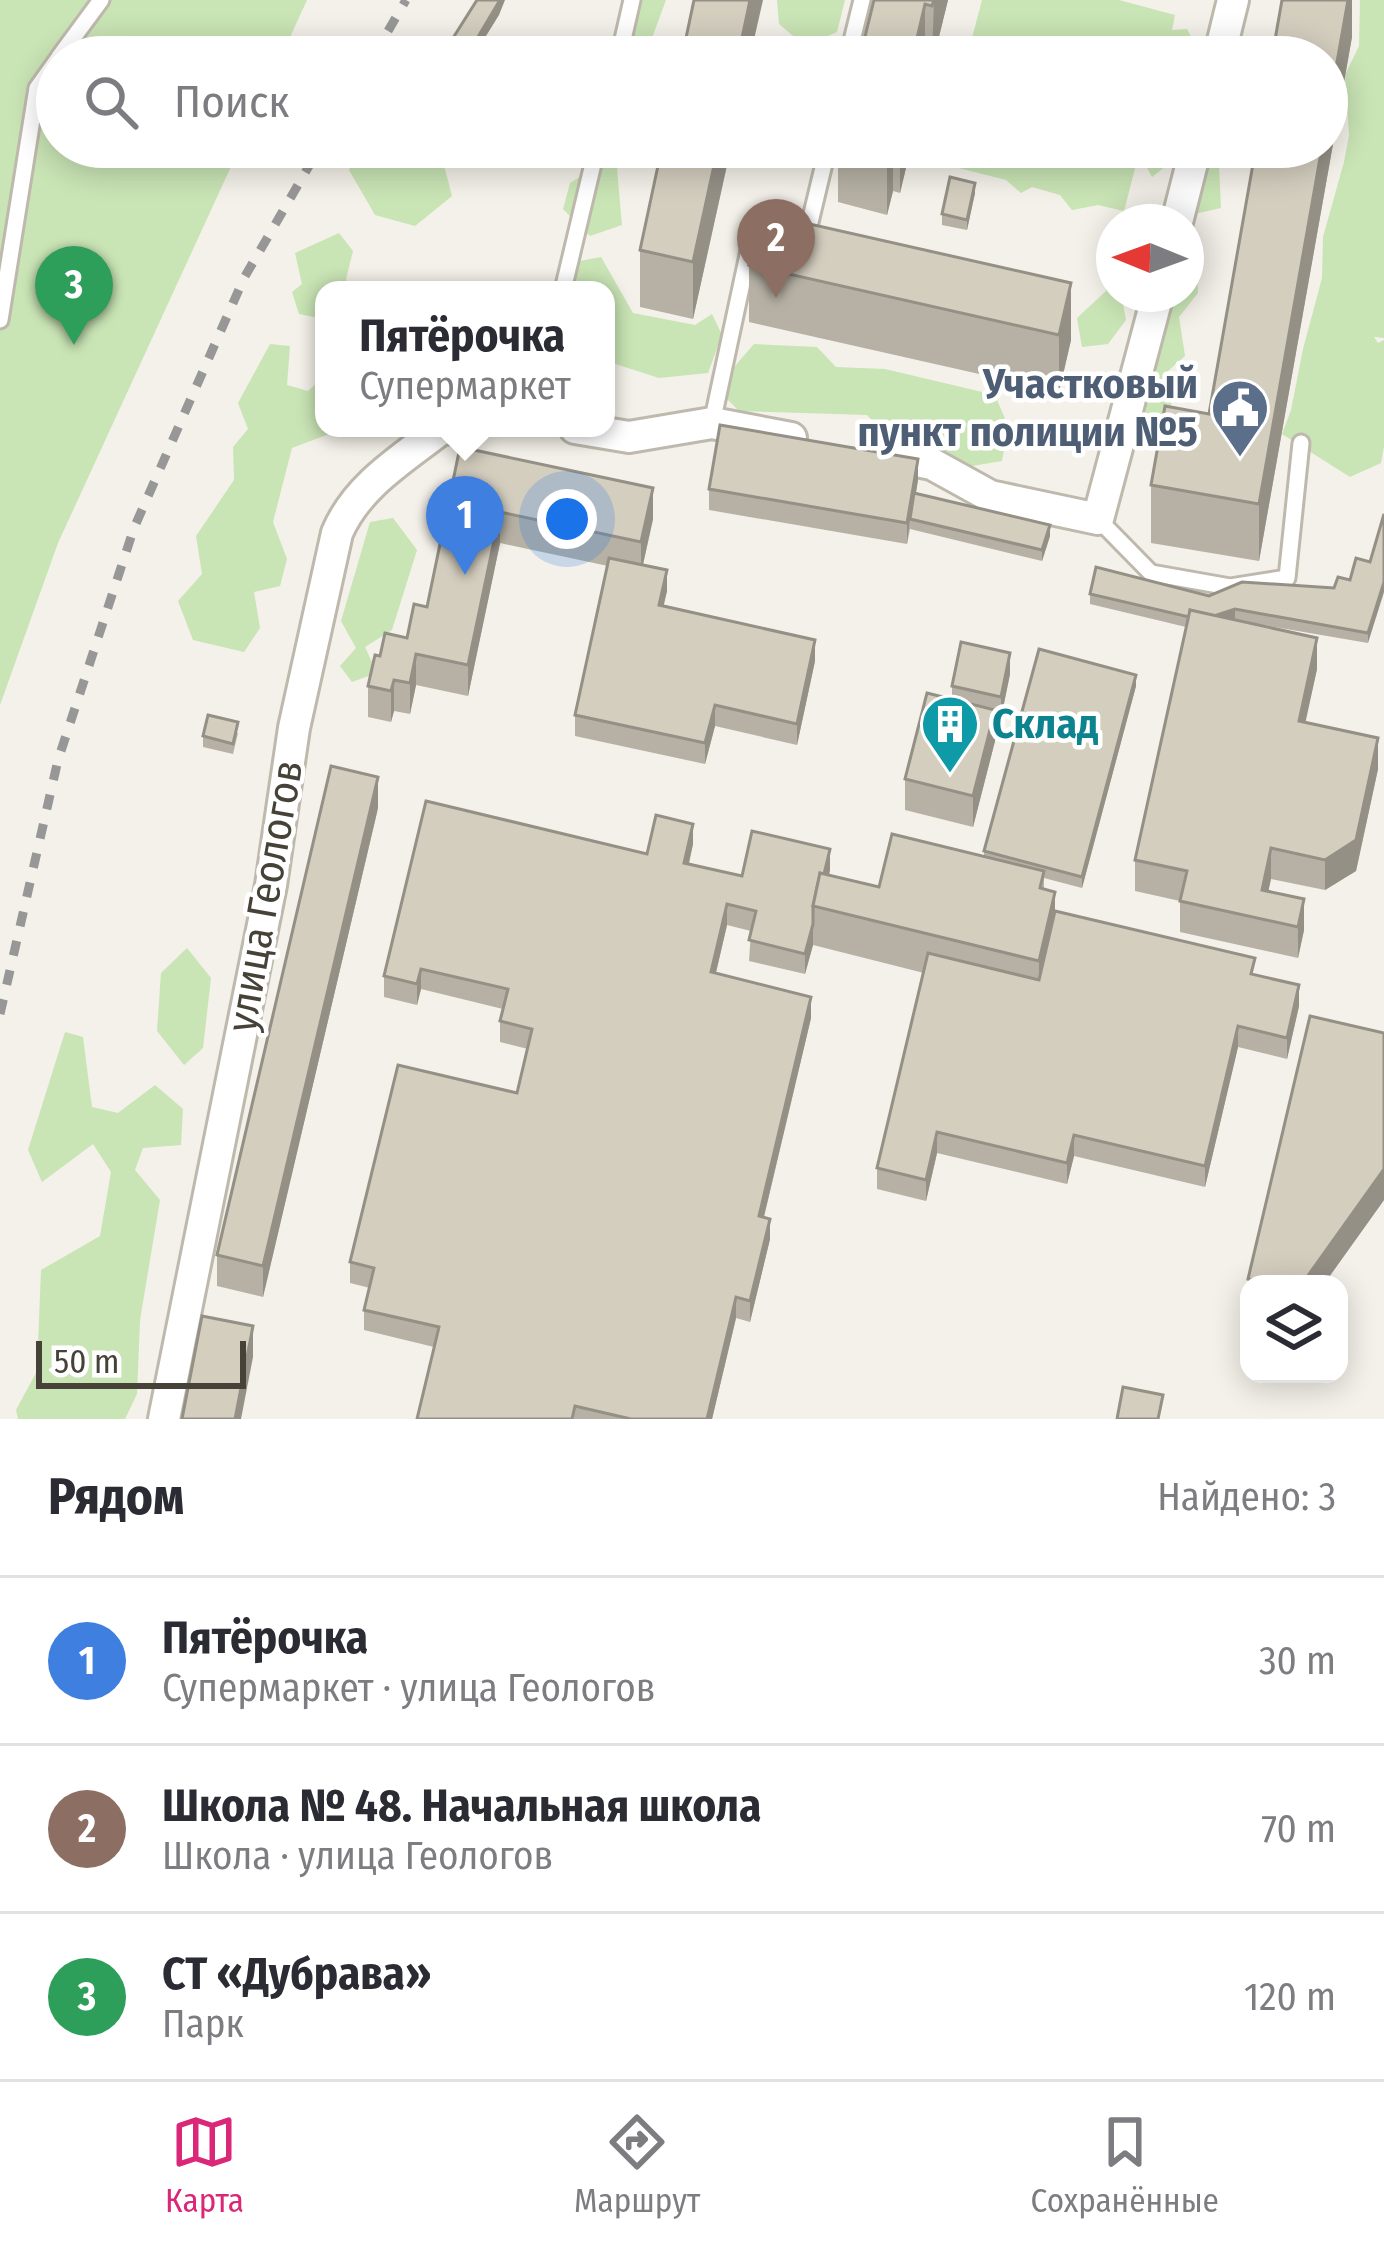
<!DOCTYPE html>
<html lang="ru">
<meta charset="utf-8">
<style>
:root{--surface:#fff;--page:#f2f2f3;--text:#2b2b33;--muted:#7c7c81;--line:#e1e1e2;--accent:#db2777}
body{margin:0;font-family:"Fira Sans Condensed",sans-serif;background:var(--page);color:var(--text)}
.controls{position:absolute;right:36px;bottom:36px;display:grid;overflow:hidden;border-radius:24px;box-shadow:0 6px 30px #0003}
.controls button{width:108px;height:108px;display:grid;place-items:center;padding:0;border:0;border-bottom:3px solid var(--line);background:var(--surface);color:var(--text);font:60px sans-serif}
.compass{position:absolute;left:1096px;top:204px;width:108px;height:108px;border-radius:50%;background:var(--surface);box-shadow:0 6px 30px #0003;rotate:271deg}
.scale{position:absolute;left:36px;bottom:30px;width:210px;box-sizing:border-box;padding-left:12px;border:6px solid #464238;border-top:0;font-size:33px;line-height:42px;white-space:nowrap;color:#464238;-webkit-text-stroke:9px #fff;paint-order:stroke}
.you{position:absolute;left:567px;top:519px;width:42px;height:42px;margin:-30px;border:9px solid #fff;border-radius:50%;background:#1a73e8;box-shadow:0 0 0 18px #1a73e833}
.badge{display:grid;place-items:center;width:78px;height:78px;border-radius:50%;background:var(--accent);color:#fff;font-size:39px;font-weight:700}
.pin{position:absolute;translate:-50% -99px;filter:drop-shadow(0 3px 6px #0008)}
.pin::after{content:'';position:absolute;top:63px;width:42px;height:36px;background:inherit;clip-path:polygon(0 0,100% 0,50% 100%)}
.popup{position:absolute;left:315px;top:281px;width:300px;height:156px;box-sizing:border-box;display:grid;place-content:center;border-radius:24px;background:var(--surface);filter:drop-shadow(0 3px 9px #0005);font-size:39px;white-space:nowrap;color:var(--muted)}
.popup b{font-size:45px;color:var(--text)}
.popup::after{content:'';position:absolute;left:50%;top:100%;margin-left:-24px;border:24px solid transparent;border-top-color:var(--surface)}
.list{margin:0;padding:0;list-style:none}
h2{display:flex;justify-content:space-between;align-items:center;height:156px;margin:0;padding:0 48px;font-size:51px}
h2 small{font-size:39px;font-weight:400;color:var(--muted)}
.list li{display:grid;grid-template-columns:78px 1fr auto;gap:36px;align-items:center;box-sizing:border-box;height:168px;padding:0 48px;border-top:3px solid var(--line)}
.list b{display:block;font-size:45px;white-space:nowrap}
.list p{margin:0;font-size:39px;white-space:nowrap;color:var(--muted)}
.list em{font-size:39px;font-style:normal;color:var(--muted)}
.icon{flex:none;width:66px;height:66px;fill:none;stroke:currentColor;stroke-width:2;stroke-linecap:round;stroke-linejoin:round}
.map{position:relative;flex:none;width:1384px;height:1419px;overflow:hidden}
.search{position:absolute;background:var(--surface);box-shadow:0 6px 30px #0003;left:36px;right:36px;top:36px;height:132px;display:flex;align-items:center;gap:30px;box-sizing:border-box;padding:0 42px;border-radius:66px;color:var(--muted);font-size:45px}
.sheet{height:660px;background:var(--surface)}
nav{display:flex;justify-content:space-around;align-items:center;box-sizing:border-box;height:168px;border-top:3px solid var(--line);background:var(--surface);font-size:33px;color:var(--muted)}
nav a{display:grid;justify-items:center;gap:6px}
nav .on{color:var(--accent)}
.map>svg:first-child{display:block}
.green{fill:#c9e4b5}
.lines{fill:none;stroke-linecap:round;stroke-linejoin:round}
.lane-casing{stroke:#beb9ac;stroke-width:21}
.street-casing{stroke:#beb9ac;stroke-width:36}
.lane{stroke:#fff;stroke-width:15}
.street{stroke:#fff;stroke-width:30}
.rail{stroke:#979797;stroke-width:9;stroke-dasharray:15 15;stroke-linecap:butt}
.wall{fill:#b6b1a4}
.shaded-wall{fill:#949086}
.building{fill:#d4cebf;stroke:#949086;stroke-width:3}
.labels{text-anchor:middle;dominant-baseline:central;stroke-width:9;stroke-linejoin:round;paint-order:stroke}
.service-label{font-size:42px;font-weight:bold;fill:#4e5e75;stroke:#fff;text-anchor:end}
.culture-label{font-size:42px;font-weight:bold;fill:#0d838f;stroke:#fff;text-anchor:start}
.street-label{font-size:42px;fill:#464238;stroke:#fff}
</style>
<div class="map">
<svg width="1384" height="1419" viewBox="0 0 1384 1419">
<rect width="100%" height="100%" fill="#f3f1e9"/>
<g class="green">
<polygon points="0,0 307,0 281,57 57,57 57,147 240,147 58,543 0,705"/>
<polygon points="627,0 666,0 645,57 625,57"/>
<polygon points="777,0 845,0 837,32 805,46 779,24"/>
<polygon points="982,0 1119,0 1175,15 1172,30 1187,29 1198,50 1194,57 967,57"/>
<polygon points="1360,0 1384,0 1384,338 1374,337 1378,343 1384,340 1384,446 1381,463 1350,477 1282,434 1291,410 1303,349 1322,278 1323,237 1344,162 1349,135 1345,75 1359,46"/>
<polygon points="361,147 425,147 440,150 452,196 415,226 375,215 349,170"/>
<polygon points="602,147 633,147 617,169 622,225 590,236 563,209 570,183 603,163"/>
<polygon points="943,147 1174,147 1176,158 1152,177 1139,153 1124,211 1098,205 1072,210 1060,195 1032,187 1021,193 1006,180 939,163"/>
<polygon points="1199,147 1236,147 1219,165 1221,208 1190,215 1189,191 1208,162"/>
<polygon points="339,233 353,251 346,279 350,290 324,290 324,319 299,314 292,292 302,284 295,253"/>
<polygon points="1114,251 1114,294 1127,294 1122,299 1126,320 1108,344 1082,347 1077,318 1106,291 1101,256"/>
<polygon points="1186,255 1197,258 1198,293 1179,317 1185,356 1168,371 1173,424 1143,429 1123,393 1160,294 1186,294"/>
<polygon points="601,257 633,313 695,325 712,314 722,335 708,373 659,378 606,361 606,290 566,290 569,263"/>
<polygon points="270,344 290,346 287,385 308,391 324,377 324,428 345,428 292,448 273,522 287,559 280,586 254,592 260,628 244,652 193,640 178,601 202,574 196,536 234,480 233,447 248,429 238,403"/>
<polygon points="754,344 817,347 836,367 885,369 995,395 1008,426 1002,461 954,469 929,436 895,445 867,415 739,411 716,388"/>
<polygon points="393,518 417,550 392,630 365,647 377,673 352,682 340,666 356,648 341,621 370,522"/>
<polygon points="187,948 211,978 203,1048 184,1065 157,1031 161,973"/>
<polygon points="65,1032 83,1037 92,1107 118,1113 155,1085 183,1109 181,1145 143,1148 135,1170 160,1200 140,1320 137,1394 125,1419 18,1419 16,1410 37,1371 41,1270 100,1236 111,1172 93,1144 42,1182 28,1150"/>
</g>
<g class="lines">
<defs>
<g id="lane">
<polyline points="59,57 101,0"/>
<polyline points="619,57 632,0"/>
<polyline points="848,57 862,0"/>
<polyline points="805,243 828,147"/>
<polyline points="563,290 597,147"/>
<polyline points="0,320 37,88 57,60"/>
<polyline points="712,423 752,236 773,240"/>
<polyline points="1098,519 1151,573 1230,587 1287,578 1301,443"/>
</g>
<g id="street">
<polyline points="1219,57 1233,0"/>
<polyline points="1177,222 1196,147"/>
<polyline points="575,428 629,437 712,423 791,438"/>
<polyline points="880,454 932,464 990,496 1098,519 1158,294"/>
<path d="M164 1419 271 885 294 728 337 533C357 486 401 460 441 429L453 428"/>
</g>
</defs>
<use href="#lane" class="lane-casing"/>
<use href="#street" class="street-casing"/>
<use href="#lane" class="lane"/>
<use href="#street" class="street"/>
<g class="rail">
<polyline points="373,57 406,0"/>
<polyline points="0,1014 58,760 134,528 244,278 320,147"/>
</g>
</g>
<g class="wall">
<polygon points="874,0 948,0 934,57 860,57"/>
<polygon points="1352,0 1352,37 1259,561 1151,543 1151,485 1209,414"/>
<polygon points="731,147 693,319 640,307 640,250"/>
<polygon points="838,147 911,147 900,193 893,191 887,215 838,202"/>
<polygon points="975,193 967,230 942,225 942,214"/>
<polygon points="761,213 1071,340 1059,392 749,322 749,265"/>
<polygon points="460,447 653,519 643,565 667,591 663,606 815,661 797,745 715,726 705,764 575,736 575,715 608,566 500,543 468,696 416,685 410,714 394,711 391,722 368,717 368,686 380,656 407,638 427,607"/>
<polygon points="918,480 916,494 1050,536 1042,561 910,529 907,544 709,510 709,489"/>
<polygon points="1370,562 1368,643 1234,620 1317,669 1305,722 1378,769 1356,871 1325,890 1271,879 1268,891 1304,930 1298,958 1180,932 1180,901 1135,891 1135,860 1186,627 1090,604 1090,594 1209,596 1334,588 1350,580"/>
<polygon points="1010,674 1001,718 995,716 995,741 973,827 905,810 905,779 952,699 952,686"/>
<polygon points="1136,686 1082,888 1044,878 1044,889 1055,911 1255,975 1299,1006 1287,1059 1238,1047 1205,1187 1074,1156 1067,1184 937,1153 926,1201 877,1189 877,1168 924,973 813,945 805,974 749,961 751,931 727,925 716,973 811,1018 764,1217 770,1239 750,1322 736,1318 712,1419 417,1419 434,1347 364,1330 364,1310 370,1288 350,1283 350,1262 517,1093 528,1049 500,1042 500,1021 503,1009 421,989 417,1005 384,997 384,976 647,854 693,844 689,864 742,876 830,870 829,875 879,887 984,856 984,851"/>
<polygon points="238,733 233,754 203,747 203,736"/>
<polygon points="378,808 263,1297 217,1286 217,1255"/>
<polygon points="1384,1200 1324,1284 1249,1284 1248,1310 1248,1279"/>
</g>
<g class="shaded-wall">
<polygon points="500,0 505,0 499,15 473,57 466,57"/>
<polygon points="750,0 763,0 750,57 738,57"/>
<polygon points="934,0 948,0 934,57 932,57"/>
<polygon points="1348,0 1352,0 1352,37 1259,561 1259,504 1322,147 1327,147 1327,119"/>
<polygon points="925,4 925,57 914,57 914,51"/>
<polygon points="718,147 731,147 693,319 693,262"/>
<polygon points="890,147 893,147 893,191 887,215 887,157"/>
<polygon points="900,147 911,147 900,193"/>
<polygon points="975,183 975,193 967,230 967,220"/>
<polygon points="1071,283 1071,340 1059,392 1059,335"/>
<polygon points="918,459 918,480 911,519 910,519 907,544 907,523"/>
<polygon points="653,488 653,519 641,573 641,542"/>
<polygon points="500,512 500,543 468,696 468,665"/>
<polygon points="1050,525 1050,536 1042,561 1042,550"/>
<polygon points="667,570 667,591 659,626 659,605"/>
<polygon points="1384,582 1384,592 1368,643 1368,633"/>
<polygon points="1235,609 1235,620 1201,620"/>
<polygon points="1317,638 1317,669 1299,752 1299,721"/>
<polygon points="815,640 815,661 797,745 797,724"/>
<polygon points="1010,653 1010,674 1001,718 1001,697"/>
<polygon points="416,654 416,685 410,714 410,683"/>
<polygon points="1136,675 1136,686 1082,888 1082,877"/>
<polygon points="394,680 394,711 391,722 391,691"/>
<polygon points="715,705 715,726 705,764 705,743"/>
<polygon points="995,710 995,741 973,827 973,796"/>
<polygon points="1378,738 1378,769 1356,871 1325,890 1325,860"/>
<polygon points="378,777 378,808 263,1297 263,1266"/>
<polygon points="693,824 693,844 684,883 684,863"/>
<polygon points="1271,848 1271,879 1262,920 1262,890"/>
<polygon points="830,849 830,870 821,908 817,907"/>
<polygon points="1055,892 1055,932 1039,1001 1039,961"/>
<polygon points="1304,899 1304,930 1298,958 1298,927"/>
<polygon points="727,904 727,925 711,993 711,972"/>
<polygon points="813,924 813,945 805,974 805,954"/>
<polygon points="421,969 421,989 417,1005 417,984"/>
<polygon points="1299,985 1299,1006 1287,1059 1287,1038"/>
<polygon points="811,997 811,1018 759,1237 759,1216"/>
<polygon points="1238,1026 1238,1047 1205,1187 1205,1166"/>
<polygon points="937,1132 937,1153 926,1201 926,1180"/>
<polygon points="1074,1135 1074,1156 1067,1184 1067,1163"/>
<polygon points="1384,1169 1384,1200 1324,1284 1302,1284"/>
<polygon points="770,1219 770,1239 750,1322 750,1301"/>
<polygon points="736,1297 736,1318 712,1419 707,1419"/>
<polygon points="253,1326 253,1357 241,1419 235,1419"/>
</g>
<g class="building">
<polygon points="477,0 500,0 466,57 441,57"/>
<polygon points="694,0 750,0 738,57 682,57"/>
<polygon points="874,0 934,0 932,6 925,4 914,51 920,53 919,57 860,57"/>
<polygon points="1282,0 1348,0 1327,119 1327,57 1272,57"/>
<polygon points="662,147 718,147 693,262 640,250"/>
<polygon points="846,147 890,147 887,157"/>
<polygon points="1256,147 1322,147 1259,504 1151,485 1165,406 1209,414"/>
<polygon points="950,177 975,183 967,220 942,214"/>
<polygon points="761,213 1071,283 1059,335 749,265"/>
<polygon points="720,425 918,459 907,523 709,489"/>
<polygon points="460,447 653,488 641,542 500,512 468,665 416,654 410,683 394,680 391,691 368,686 375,655 380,656 385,633 407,638 414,604 427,607"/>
<polygon points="914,493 1050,525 1042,550 910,519"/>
<polygon points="1384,514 1384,582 1368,633 1235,609 1214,616 1190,610 1189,617 1090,594 1096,567 1209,596 1242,582 1334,588 1338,577 1350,580 1356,558 1370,562"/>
<polygon points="609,558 667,570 659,605 815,640 797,724 715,705 705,743 575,715"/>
<polygon points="1190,610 1317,638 1299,721 1378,738 1356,840 1325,860 1271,848 1262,890 1304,899 1298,927 1180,901 1187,871 1135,860"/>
<polygon points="961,642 1010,653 1001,697 952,686"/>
<polygon points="1039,649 1136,675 1082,877 984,851"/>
<polygon points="927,693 995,710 973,796 905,779"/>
<polygon points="208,715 238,722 233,744 203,736"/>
<polygon points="331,766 378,777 263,1266 217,1255"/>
<polygon points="426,801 647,854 656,815 693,824 684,863 742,876 752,831 830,849 824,874 820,873 813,906 813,924 805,954 749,940 756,911 727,904 711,972 811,997 759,1216 770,1219 750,1301 736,1297 707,1419 631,1419 575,1406 572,1419 417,1419 439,1327 364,1310 374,1268 350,1262 398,1065 517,1093 532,1029 500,1021 508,989 421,969 417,984 384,976"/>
<polygon points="892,834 1044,871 1040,888 1055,892 1039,961 813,906 820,873 879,887"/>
<polygon points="1055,911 1255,958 1251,974 1299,985 1287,1038 1238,1026 1205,1166 1074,1135 1067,1163 937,1132 926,1180 877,1168 928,953 1039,980"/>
<polygon points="1310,1016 1384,1033 1384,1169 1302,1284 1270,1284 1248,1279"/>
<polygon points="202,1316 253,1326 235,1419 182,1419"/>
<polygon points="1123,1387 1163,1395 1158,1419 1117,1419"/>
</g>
<defs>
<symbol id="civic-pin" viewBox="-11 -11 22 30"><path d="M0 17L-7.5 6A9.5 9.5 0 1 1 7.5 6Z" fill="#5c6f8a" stroke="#fff"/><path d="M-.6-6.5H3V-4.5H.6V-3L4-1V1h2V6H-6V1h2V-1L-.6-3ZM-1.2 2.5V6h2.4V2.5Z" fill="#fff"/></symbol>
<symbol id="building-pin" viewBox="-11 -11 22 30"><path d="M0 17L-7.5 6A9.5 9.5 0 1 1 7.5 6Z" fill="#0f9aa8" stroke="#fff"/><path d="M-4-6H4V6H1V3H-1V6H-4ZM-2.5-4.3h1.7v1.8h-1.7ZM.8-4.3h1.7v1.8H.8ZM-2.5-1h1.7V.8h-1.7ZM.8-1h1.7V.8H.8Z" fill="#fff"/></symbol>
</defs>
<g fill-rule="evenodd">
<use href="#civic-pin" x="1207" y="375" width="66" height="90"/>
<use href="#building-pin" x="917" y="691" width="66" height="90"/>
</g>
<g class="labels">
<g class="service-label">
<text x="1198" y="384">Участковый<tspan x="1198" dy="48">пункт полиции №5</tspan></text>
</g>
<g class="culture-label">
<text x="992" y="724">Склад</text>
</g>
<g class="street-label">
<text transform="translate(265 896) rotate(-80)">улица Геологов</text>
</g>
</g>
</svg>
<div class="controls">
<button><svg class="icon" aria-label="layers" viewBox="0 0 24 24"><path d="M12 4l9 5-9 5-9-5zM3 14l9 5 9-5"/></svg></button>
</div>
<svg class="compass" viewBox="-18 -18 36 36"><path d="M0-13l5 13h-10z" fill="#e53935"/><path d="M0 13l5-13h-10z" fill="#7c7c81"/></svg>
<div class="scale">50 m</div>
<div class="you"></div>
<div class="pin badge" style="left:465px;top:575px;background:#3f7fe0">1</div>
<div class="popup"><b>Пятёрочка</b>Супермаркет</div>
<div class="pin badge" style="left:776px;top:298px;background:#8d6e63">2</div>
<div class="pin badge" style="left:74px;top:345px;background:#2e9e5b">3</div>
<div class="search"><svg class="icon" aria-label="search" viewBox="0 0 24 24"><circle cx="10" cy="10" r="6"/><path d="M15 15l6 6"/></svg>Поиск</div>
</div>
<section class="sheet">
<h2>Рядом<small>Найдено: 3</small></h2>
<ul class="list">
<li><span class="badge" style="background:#3f7fe0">1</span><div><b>Пятёрочка</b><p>Супермаркет · улица Геологов</p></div><em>30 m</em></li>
<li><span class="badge" style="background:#8d6e63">2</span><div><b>Школа № 48. Начальная школа</b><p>Школа · улица Геологов</p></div><em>70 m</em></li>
<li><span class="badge" style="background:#2e9e5b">3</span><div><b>СТ «Дубрава»</b><p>Парк</p></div><em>120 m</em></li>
</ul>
</section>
<nav>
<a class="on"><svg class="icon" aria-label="map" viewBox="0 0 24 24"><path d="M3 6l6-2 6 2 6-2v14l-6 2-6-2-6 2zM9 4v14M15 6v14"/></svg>Карта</a>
<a><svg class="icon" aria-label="directions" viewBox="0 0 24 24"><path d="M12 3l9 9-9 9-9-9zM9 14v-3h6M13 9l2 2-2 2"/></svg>Маршрут</a>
<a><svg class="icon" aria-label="saved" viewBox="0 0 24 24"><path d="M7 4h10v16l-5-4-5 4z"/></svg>Сохранённые</a>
</nav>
